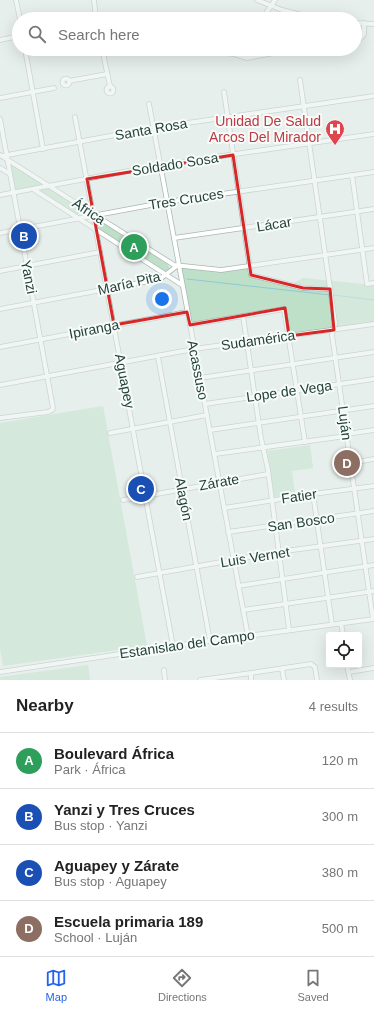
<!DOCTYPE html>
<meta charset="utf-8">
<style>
:root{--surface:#fff;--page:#f6f6f6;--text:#222;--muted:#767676;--line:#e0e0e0;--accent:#2563eb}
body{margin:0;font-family:Arial,sans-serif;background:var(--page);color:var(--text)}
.controls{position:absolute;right:12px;bottom:12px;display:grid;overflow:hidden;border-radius:4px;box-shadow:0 4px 16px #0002}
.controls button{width:36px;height:36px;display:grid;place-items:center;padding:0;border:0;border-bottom:1px solid var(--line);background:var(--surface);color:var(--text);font:20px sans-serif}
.you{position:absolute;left:162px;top:299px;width:14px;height:14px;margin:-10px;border:3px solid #fff;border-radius:50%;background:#1a73e8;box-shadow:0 0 0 6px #1a73e833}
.badge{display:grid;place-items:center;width:26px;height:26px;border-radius:50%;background:var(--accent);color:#fff;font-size:13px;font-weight:700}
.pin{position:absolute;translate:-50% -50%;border:2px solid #fff;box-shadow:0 1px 4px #0006}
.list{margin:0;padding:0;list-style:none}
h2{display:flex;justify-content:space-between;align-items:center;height:52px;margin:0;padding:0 16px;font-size:17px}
h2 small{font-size:13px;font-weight:400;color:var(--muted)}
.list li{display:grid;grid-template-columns:26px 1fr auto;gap:12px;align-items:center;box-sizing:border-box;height:56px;padding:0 16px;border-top:1px solid var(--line)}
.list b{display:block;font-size:15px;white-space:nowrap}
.list p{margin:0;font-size:13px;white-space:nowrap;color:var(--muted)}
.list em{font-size:13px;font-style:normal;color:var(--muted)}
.icon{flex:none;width:22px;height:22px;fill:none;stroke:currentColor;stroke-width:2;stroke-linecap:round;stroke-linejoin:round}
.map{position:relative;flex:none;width:374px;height:680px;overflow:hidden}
.search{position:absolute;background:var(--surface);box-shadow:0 4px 16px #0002;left:12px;right:12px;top:12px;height:44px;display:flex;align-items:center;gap:10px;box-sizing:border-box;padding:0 14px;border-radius:22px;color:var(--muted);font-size:15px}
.sheet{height:276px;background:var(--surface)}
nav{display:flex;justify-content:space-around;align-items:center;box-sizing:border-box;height:56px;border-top:1px solid var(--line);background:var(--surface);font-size:11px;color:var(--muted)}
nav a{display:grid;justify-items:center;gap:2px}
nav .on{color:var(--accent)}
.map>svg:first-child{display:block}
.green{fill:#bfe0c8}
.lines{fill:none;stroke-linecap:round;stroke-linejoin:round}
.stream{stroke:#8ec9d4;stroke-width:1}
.minor-casing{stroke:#a8b8b2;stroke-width:5.5}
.minor{stroke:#fff;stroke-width:4}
.marked{fill:none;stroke:#d62828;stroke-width:3;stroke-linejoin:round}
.labels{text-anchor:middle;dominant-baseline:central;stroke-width:4;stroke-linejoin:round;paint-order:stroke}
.health-label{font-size:14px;fill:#be3a42;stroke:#f7fbf9;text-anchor:end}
.street-label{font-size:14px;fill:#24423a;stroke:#f7fbf9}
</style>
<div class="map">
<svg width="374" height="680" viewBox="0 0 374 680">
<rect width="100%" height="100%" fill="#e6efeb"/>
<g class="green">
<polygon points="11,164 41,182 41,185 15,190"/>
<polygon points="49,188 79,207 79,214 77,215 40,192 41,189"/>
<polygon points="100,222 104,223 168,264 170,270 165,271 100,230 98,225"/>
<polygon points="179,265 218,270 250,265 251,275 292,284 303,278 364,284 374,283 374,324 289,336 285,311 190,325"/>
<polygon points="103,406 147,646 3,666 0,648 0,423"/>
<polygon points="310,445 313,468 292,471 295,494 274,497 267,451"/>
<polygon points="88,665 90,680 0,680 0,677"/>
</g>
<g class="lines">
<g class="stream">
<polyline points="187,279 330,295"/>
<polyline points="333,295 374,300"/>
</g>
<defs>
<g id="minor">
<polyline points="16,0 20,19"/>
<polyline points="94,0 96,19"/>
<polyline points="257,0 282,10 318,19"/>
<polyline points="262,19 275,0"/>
<polyline points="355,23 374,24"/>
<polyline points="0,40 19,36"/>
<polyline points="355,40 361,38 364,34 364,23"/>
<polyline points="25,49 43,149"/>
<polyline points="104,49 111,53 148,49"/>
<polyline points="104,49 104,58 110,86"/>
<polyline points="190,49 234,54 247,58 295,49"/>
<polyline points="240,56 246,49"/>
<circle cx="66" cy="82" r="3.5"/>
<polyline points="300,80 335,323 332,335 373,619"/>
<polyline points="69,81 107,74"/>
<circle cx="110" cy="90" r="3.5"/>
<polyline points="224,92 251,275 303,288 330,289"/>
<polyline points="0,98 54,88"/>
<polyline points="149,104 248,636"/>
<polyline points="75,117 173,646"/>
<polyline points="0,119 53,408 52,410 48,412 0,418"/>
<polyline points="0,155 174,265 221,270 374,248"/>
<polyline points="2,156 153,128 374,96"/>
<polyline points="0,168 10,174"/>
<polyline points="352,175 367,284 374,283"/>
<polyline points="33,189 182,285"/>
<polyline points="0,195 160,165 374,134"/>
<polyline points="0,233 167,202 374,172"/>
<polyline points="174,238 374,209"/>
<polyline points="0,271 100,252"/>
<polyline points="0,309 160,279 178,265"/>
<polyline points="243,316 261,438 268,470 289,629"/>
<polyline points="190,325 284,309 305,442"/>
<polyline points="0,347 187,312"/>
<polyline points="158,357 210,641"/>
<polyline points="200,378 374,352"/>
<polyline points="0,385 194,349 374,324"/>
<polyline points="205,404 374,379"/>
<polyline points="210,430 374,406"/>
<polyline points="110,433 207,415"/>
<polyline points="347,434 374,430"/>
<polyline points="215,454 346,436"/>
<polyline points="350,463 374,459"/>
<polyline points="313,494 332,624"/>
<polyline points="123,500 268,474"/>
<polyline points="224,508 313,494 374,486"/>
<polyline points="228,532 374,511"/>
<polyline points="137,577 278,552 374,539"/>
<polyline points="238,586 374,565"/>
<polyline points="243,610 374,591"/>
<polyline points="341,623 343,635"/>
<polyline points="347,665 350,680"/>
<polyline points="282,669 284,680"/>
<polyline points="164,670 165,680"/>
<polyline points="0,672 173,646 374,619"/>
<polyline points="349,672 374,668"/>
<polyline points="200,680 251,673"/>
<polyline points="251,680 251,673 311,664 315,667 317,680"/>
</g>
</defs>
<use href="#minor" class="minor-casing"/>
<use href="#minor" class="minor"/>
</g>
<path d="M0 0H374V680H0ZM233 155 251 275 303 288 330 289 334 330 289 336 285 308 190 325 187 312 114 325 87 179Z" fill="#e6efeb" fill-opacity=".55" fill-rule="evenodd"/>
<path class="marked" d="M233 155 251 275 303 288 330 289 334 330 289 336 285 308 190 325 187 312 114 325 87 179Z"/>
<defs>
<symbol id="hospital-pin" viewBox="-11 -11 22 30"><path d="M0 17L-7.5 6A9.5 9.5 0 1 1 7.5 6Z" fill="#e0444e" stroke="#f7fbf9"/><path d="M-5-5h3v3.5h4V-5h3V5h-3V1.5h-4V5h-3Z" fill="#fff"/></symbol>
</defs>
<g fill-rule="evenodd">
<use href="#hospital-pin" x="324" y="118" width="22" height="30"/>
</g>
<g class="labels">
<g class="health-label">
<text x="321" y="121">Unidad De Salud<tspan x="321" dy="16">Arcos Del Mirador</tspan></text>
</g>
<g class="street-label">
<text transform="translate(151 129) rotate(-10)">Santa Rosa</text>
<text transform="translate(175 164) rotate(-9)">Soldado Sosa</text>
<text transform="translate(186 199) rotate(-9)">Tres Cruces</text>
<text transform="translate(89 211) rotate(33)">África</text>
<text transform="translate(274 224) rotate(-9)">Lácar</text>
<text transform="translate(29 277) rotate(79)">Yanzi</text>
<text transform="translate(129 283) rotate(-13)">María Pita</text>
<text transform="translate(94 329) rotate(-11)">Ipiranga</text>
<text transform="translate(258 340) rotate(-8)">Sudamérica</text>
<text transform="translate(198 370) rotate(79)">Acassuso</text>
<text transform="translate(125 381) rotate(79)">Aguapey</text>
<text transform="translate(289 391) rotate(-8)">Lope de Vega</text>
<text transform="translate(345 423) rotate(83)">Luján</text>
<text transform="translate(219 482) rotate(-10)">Zárate</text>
<text transform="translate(299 496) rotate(-8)">Fatier</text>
<text transform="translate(184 499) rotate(79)">Alagón</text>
<text transform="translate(301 522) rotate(-8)">San Bosco</text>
<text transform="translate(255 557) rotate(-9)">Luis Vernet</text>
<text transform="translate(187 644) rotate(-8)">Estanislao del Campo</text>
</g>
</g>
</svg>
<div class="controls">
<button><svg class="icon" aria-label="locate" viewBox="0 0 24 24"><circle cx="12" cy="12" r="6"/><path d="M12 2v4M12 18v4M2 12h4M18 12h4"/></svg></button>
</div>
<div class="you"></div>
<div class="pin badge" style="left:134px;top:247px;background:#2e9e5b">A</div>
<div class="pin badge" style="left:24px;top:236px;background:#1a4fb4">B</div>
<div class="pin badge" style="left:141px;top:489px;background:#1a4fb4">C</div>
<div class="pin badge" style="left:347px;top:463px;background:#8d6e63">D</div>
<div class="search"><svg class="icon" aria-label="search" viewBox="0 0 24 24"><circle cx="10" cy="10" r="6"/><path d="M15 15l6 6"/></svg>Search here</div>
</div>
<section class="sheet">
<h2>Nearby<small>4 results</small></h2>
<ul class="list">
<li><span class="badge" style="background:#2e9e5b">A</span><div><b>Boulevard África</b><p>Park · África</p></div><em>120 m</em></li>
<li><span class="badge" style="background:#1a4fb4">B</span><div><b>Yanzi y Tres Cruces</b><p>Bus stop · Yanzi</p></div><em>300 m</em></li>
<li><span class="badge" style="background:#1a4fb4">C</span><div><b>Aguapey y Zárate</b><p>Bus stop · Aguapey</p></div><em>380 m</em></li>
<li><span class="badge" style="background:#8d6e63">D</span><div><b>Escuela primaria 189</b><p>School · Luján</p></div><em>500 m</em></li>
</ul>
</section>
<nav>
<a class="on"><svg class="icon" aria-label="map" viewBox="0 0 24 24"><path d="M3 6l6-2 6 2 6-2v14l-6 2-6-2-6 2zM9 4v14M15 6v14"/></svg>Map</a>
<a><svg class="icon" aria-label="directions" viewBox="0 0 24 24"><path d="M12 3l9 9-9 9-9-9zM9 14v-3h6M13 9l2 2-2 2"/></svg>Directions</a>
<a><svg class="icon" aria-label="saved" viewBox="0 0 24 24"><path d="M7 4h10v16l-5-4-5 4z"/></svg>Saved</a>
</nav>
